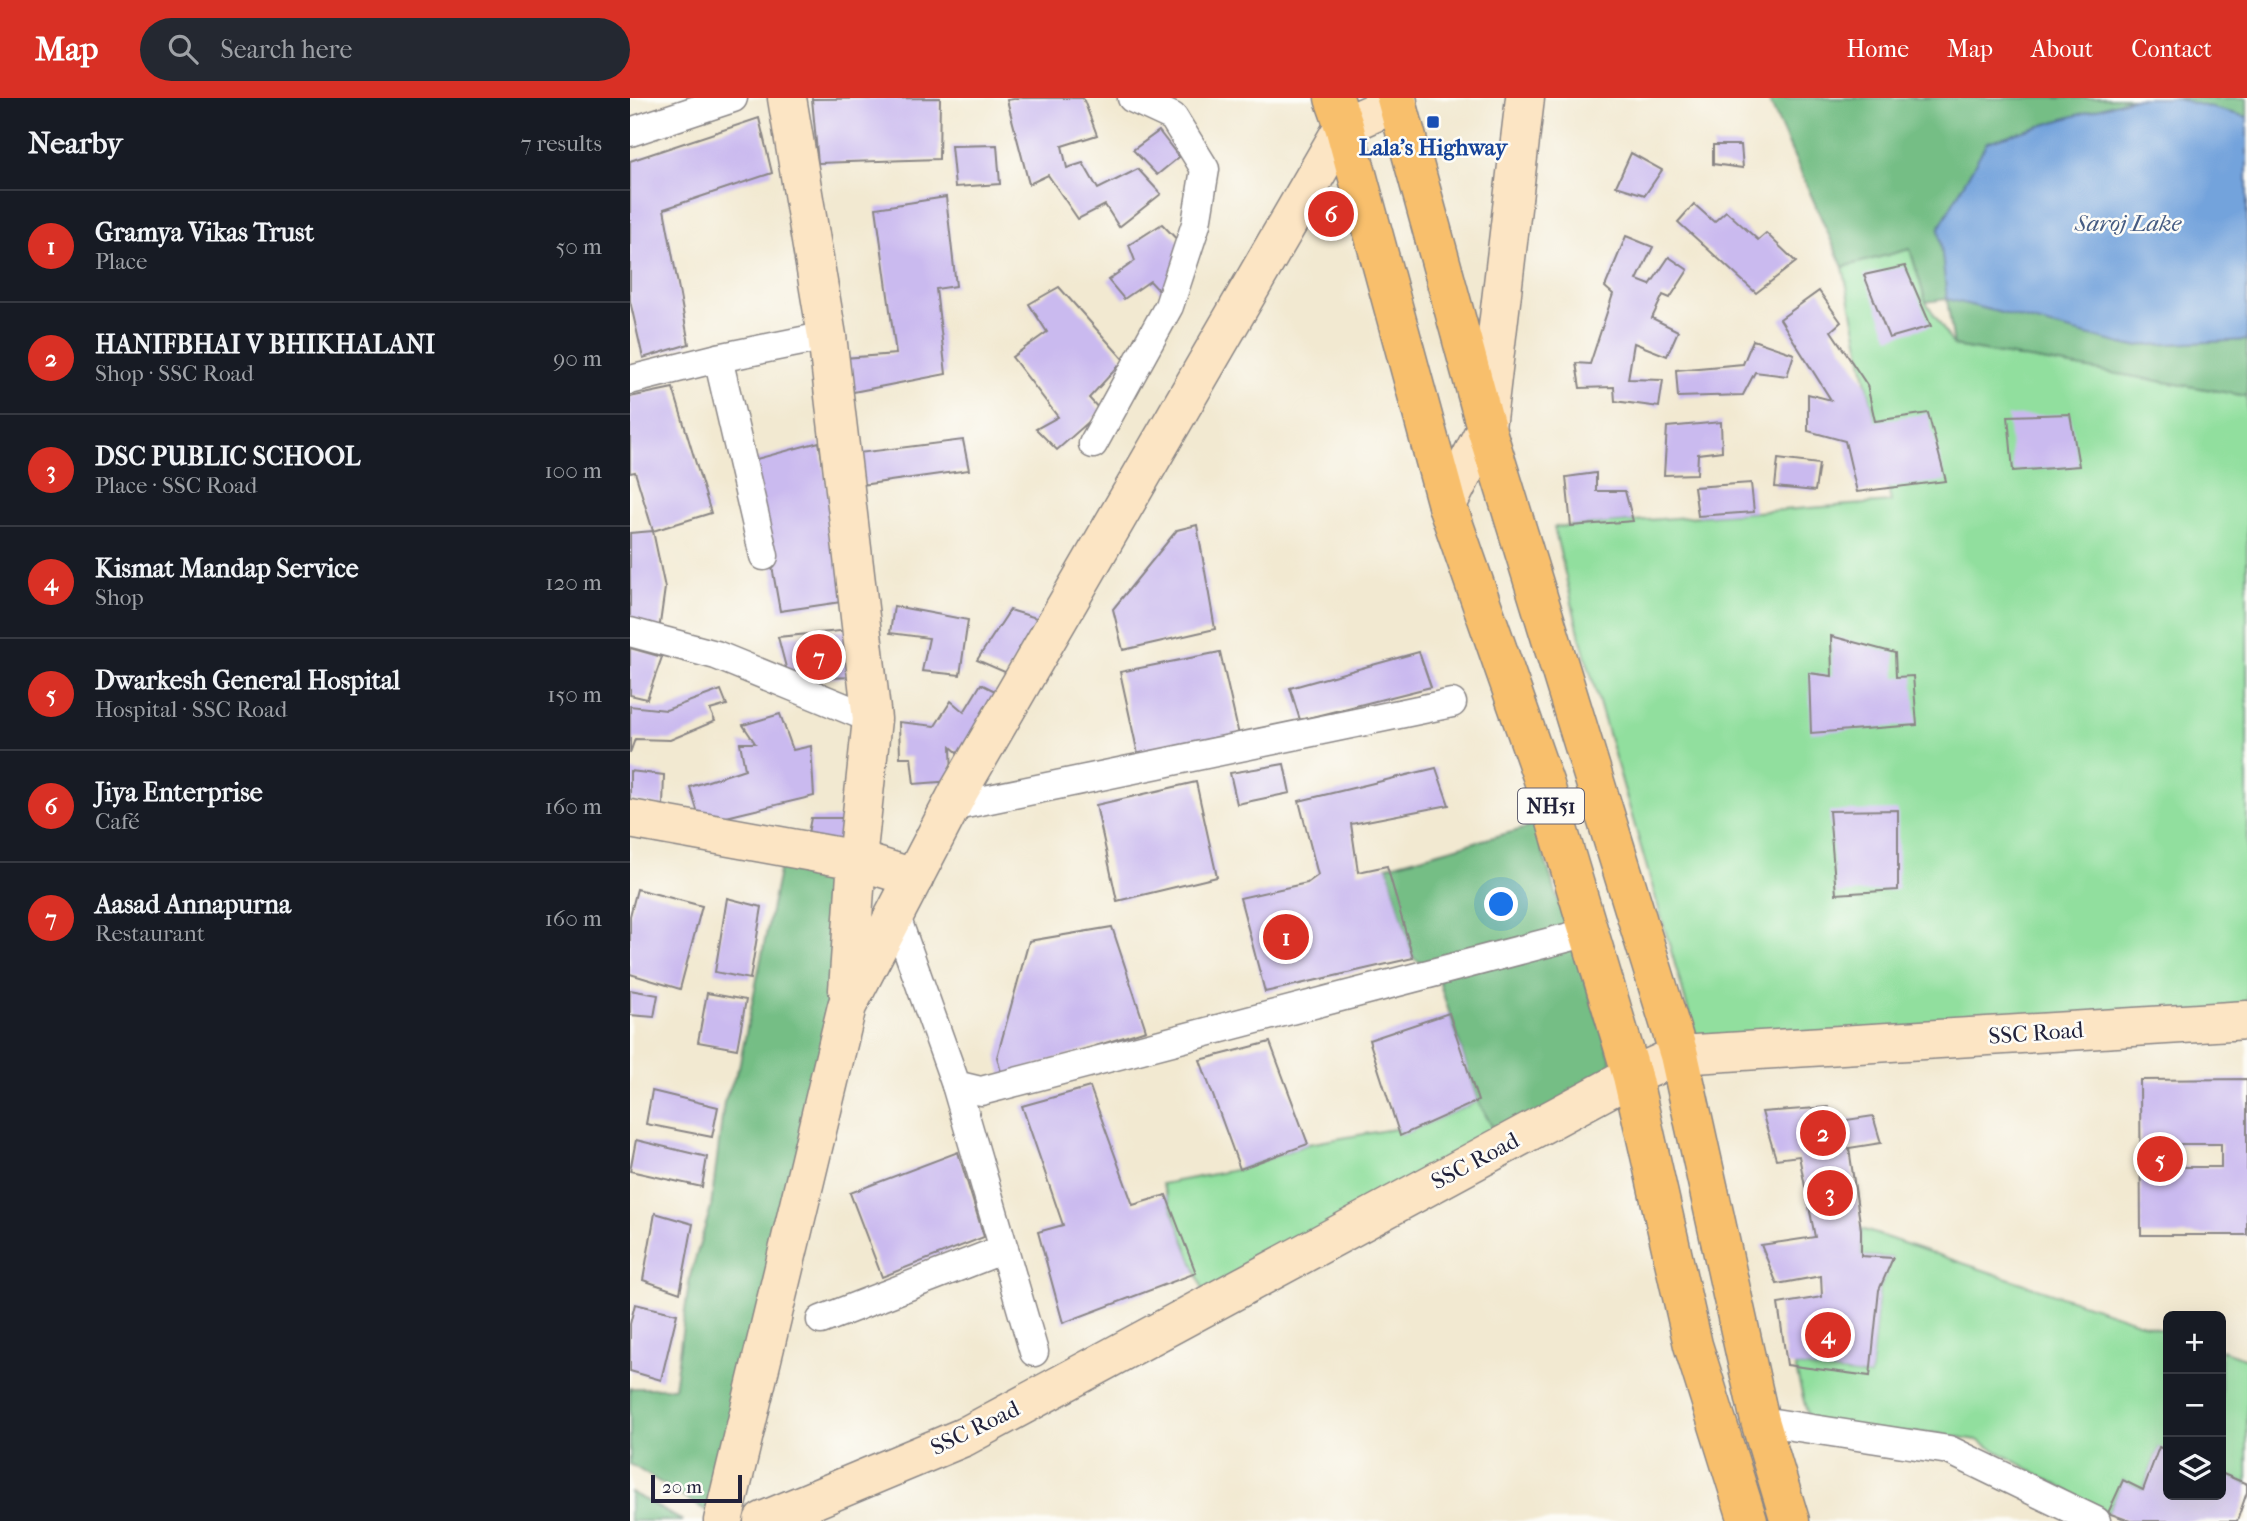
<!DOCTYPE html>
<meta charset="utf-8">
<style>
:root{--surface:#171b24;--page:#242831;--text:#f1f3f6;--muted:#9ea1a6;--line:#363941;--accent:#d93025}
body{margin:0;font-family:"IM FELL French Canon",serif;background:var(--page);color:var(--text)}
.controls{position:absolute;right:21px;bottom:21px;display:grid;overflow:hidden;border-radius:10px;box-shadow:0 7px 28px #0002}
.controls button{width:63px;height:63px;display:grid;place-items:center;padding:0;border:0;border-bottom:2px solid var(--line);background:var(--surface);color:var(--text);font:35px sans-serif}
.scale{position:absolute;left:21px;bottom:18px;width:91px;box-sizing:border-box;padding-left:7px;border:4px solid #22223b;border-top:0;font-size:19px;line-height:24px;white-space:nowrap;color:#22223b;-webkit-text-stroke:5px #fdfcf7;paint-order:stroke}
.you{position:absolute;left:872px;top:807px;width:24px;height:24px;margin:-18px;border:5px solid #fff;border-radius:50%;background:#1a73e8;box-shadow:0 0 0 10px #1a73e833}
.badge{display:grid;place-items:center;width:46px;height:46px;border-radius:50%;background:var(--accent);color:#fff;font-size:23px;font-weight:700}
.pin{position:absolute;translate:-50% -50%;border:4px solid #fff;box-shadow:0 2px 7px #0006}
.list{margin:0;padding:0;list-style:none}
h2{display:flex;justify-content:space-between;align-items:center;height:91px;margin:0;padding:0 28px;font-size:30px}
h2 small{font-size:23px;font-weight:400;color:var(--muted)}
.list li{display:grid;grid-template-columns:46px 1fr auto;gap:21px;align-items:center;box-sizing:border-box;height:112px;padding:0 28px;border-top:2px solid var(--line)}
.list b{display:block;font-size:26px;white-space:nowrap}
.list p{margin:0;font-size:23px;white-space:nowrap;color:var(--muted)}
.list em{font-size:23px;font-style:normal;color:var(--muted)}
.icon{flex:none;width:38px;height:38px;fill:none;stroke:currentColor;stroke-width:2;stroke-linecap:round;stroke-linejoin:round}
.map{position:relative;flex:none;width:1617px;height:1423px;overflow:hidden}
header{display:flex;align-items:center;gap:42px;box-sizing:border-box;height:98px;padding:0 35px;background:var(--accent);color:#fff}
header strong{font-size:33px}
nav{display:flex;gap:38px;margin-inline-start:auto;font-size:24px}
.search{width:490px;height:63px;background:var(--page);display:flex;align-items:center;gap:18px;box-sizing:border-box;padding:0 24px;border-radius:38px;color:var(--muted);font-size:26px}
main{display:flex}
aside{flex:1;background:var(--surface)}
.map>svg:first-child{display:block}
.green{fill:#91df9e;stroke:#5a806c;stroke-width:2}
.forest{fill:#74be85;stroke:#4b7060;stroke-width:2}
.water{fill:#73a3dc;stroke:#4a628c;stroke-width:2}
.building{fill:#cabaef;fill-rule:evenodd}
.lines{fill:none;stroke-linecap:round;stroke-linejoin:round}
.street-casing{stroke:#8a8686;stroke-width:31}
.secondary-casing{stroke:#8a8686;stroke-width:41}
.highway-casing{stroke:#8a8686;stroke-width:41}
.street{stroke:#fff;stroke-width:28}
.secondary{stroke:#fce5c4;stroke-width:38}
.highway{stroke:#f8bf6c;stroke-width:38}
.transit-dot{fill:#1a4fb4;stroke:#fdfcf7;stroke-width:2.5}
.labels{text-anchor:middle;dominant-baseline:central;stroke-width:5;stroke-linejoin:round;paint-order:stroke}
.shield{fill:#fdfcf7;stroke:#646373;stroke-width:2}
.shield-label{font-size:21px;font-weight:bold;fill:#22223b}
.transit-label{font-size:23px;font-weight:bold;fill:#164399;stroke:#fdfcf7}
.street-label{font-size:23px;fill:#22223b;stroke:#fdfcf7}
.water-label{font-size:24px;font-style:italic;fill:#465c83;stroke:#fdfcf7}
</style>
<header>
<strong>Map</strong>
<div class="search"><svg class="icon" aria-label="search" viewBox="0 0 24 24"><circle cx="10" cy="10" r="6"/><path d="M15 15l6 6"/></svg>Search here</div>
<nav><a>Home</a><a>Map</a><a>About</a><a>Contact</a></nav>
</header>
<main>
<aside>
<h2>Nearby<small>7 results</small></h2>
<ul class="list">
<li><span class="badge">1</span><div><b>Gramya Vikas Trust</b><p>Place</p></div><em>50 m</em></li>
<li><span class="badge">2</span><div><b>HANIFBHAI V BHIKHALANI</b><p>Shop · SSC Road</p></div><em>90 m</em></li>
<li><span class="badge">3</span><div><b>DSC PUBLIC SCHOOL</b><p>Place · SSC Road</p></div><em>100 m</em></li>
<li><span class="badge">4</span><div><b>Kismat Mandap Service</b><p>Shop</p></div><em>120 m</em></li>
<li><span class="badge">5</span><div><b>Dwarkesh General Hospital</b><p>Hospital · SSC Road</p></div><em>150 m</em></li>
<li><span class="badge">6</span><div><b>Jiya Enterprise</b><p>Café</p></div><em>160 m</em></li>
<li><span class="badge">7</span><div><b>Aasad Annapurna</b><p>Restaurant</p></div><em>160 m</em></li>
</ul>
</aside>
<div class="map">
<svg width="1617" height="1423" viewBox="0 0 1617 1423">
<rect width="100%" height="100%" fill="#fdfcf7"/>
<filter id="ink" filterUnits="userSpaceOnUse"><feTurbulence type="fractalNoise" baseFrequency=".0143" numOctaves="2"/><feDisplacementMap in="SourceGraphic" scale="14" xChannelSelector="R" yChannelSelector="G"/><feConvolveMatrix kernelMatrix="1 2 1 2 8 2 1 2 1" color-interpolation-filters="sRGB"/></filter>
<filter id="wash" filterUnits="userSpaceOnUse"><feTurbulence type="fractalNoise" baseFrequency=".00686" numOctaves="4" result="noise"/><feDisplacementMap in="SourceGraphic" scale="28" xChannelSelector="R" yChannelSelector="G"/><feGaussianBlur stdDeviation="1.57" result="paint"/><feColorMatrix in="noise" values="0 0 0 0 0 0 0 0 0 0 0 0 0 0 0 0 0 1.4 0 .05"/><feComposite in="paint" operator="in"/></filter>
<g filter="url(#wash)">
<rect width="100%" height="100%" fill="#f2e9d1"/>
<g class="green">
<polygon points="1280,150 1296,204 1324,248 1617,298 1617,923 1071,956 950,539 924,429 1261,404 1213,169"/>
<polygon points="848,1003 873,1048 579,1207 532,1086 610,1071 678,1046 768,1030 771,1037"/>
<polygon points="1231,1131 1538,1234 1538,1353 1529,1350 1513,1392 1493,1382 1478,1415 1347,1342 1304,1335 1253,1335 1181,1331 1165,1268 1240,1278 1249,1192 1262,1160 1231,1158"/>
<polygon points="1591,1252 1617,1261 1617,1386 1591,1375"/>
</g>
<g class="forest">
<polygon points="1138,0 1504,0 1357,44 1499,248 1617,242 1617,298 1324,248 1317,201 1296,204 1280,151 1213,169"/>
<polygon points="1543,0 1617,0 1617,19"/>
<polygon points="904,728 989,985 873,1048 848,1003 806,874 783,860 757,768"/>
<polygon points="154,749 227,762 217,908 93,1423 0,1366 0,1290 44,1290 60,1178 81,1109 94,1004 109,969"/>
<polygon points="0,1394 53,1423 0,1423"/>
</g>
<polygon class="water" points="1504,0 1543,0 1617,19 1617,242 1499,248 1317,201 1309,130 1357,44"/>
<g id="blocks">
<g class="building">
<polygon points="310,0 309,61 188,65 182,1"/>
<polygon points="390,0 453,0 467,37 432,48 437,70 453,65 468,91 508,71 531,96 489,129 475,107 448,121 418,77 399,86 377,2"/>
<polygon points="129,20 142,75 34,111 59,246 13,260 0,203 0,63"/>
<polygon points="529,33 549,59 527,77 503,52"/>
<polygon points="367,47 370,86 325,89 321,48"/>
<polygon points="1083,47 1111,47 1113,70 1083,66"/>
<polygon points="1001,55 1032,72 1015,97 986,88"/>
<polygon points="316,99 326,188 306,191 316,276 223,294 214,260 266,256 246,110"/>
<polygon points="714,101 720,126 686,134 685,107"/>
<polygon points="1064,106 1084,124 1096,113 1128,142 1136,135 1166,164 1126,195 1048,124"/>
<polygon points="532,126 554,149 531,195 520,183 494,201 478,182 505,163 499,147"/>
<polygon points="996,138 1023,149 1007,182 1020,187 1039,159 1058,172 1040,200 1033,197 1022,220 1048,233 1037,258 1004,245 998,281 1033,282 1029,309 985,303 984,289 950,290 946,265 960,266 983,196 975,189"/>
<polygon points="1275,168 1301,228 1259,240 1234,177"/>
<polygon points="429,189 494,262 459,300 471,313 427,352 406,331 428,319 382,259 417,234 399,206"/>
<polygon points="1189,193 1211,224 1201,233 1237,287 1245,323 1298,315 1316,383 1227,394 1215,343 1178,333 1178,296 1201,302 1150,221"/>
<polygon points="1123,242 1164,256 1157,278 1125,274 1113,297 1048,299 1046,272 1113,266"/>
<polygon points="43,290 81,415 23,433 5,374 0,375 0,299"/>
<polygon points="1440,316 1449,368 1383,373 1378,318"/>
<polygon points="1091,324 1092,353 1068,356 1067,376 1034,377 1037,329"/>
<polygon points="333,342 339,372 231,387 228,355"/>
<polygon points="189,344 218,503 150,513 123,362"/>
<polygon points="1148,361 1189,366 1185,393 1145,389"/>
<polygon points="966,375 966,393 995,393 1003,423 941,428 936,379"/>
<polygon points="1121,385 1124,414 1068,418 1064,389"/>
<polygon points="567,427 585,531 493,552 483,511 547,432"/>
<polygon points="23,433 35,490 29,533 0,526 0,435"/>
<polygon points="264,508 338,522 330,577 292,573 299,540 260,535"/>
<polygon points="380,512 410,521 377,575 347,562"/>
<polygon points="220,532 228,579 159,581 148,539"/>
<polygon points="1201,538 1265,555 1266,579 1283,578 1287,627 1181,635 1179,575 1202,578"/>
<polygon points="0,550 32,559 17,601 0,597"/>
<polygon points="590,554 609,637 509,661 490,574"/>
<polygon points="789,554 801,589 670,622 660,590"/>
<polygon points="351,586 371,596 335,661 321,649 322,683 284,686 281,659 270,659 269,624 305,628 321,603 334,614"/>
<polygon points="91,592 97,607 80,612 85,623 40,642 5,641 0,655 0,608 36,612"/>
<polygon points="150,616 163,652 181,648 184,698 71,725 60,689 115,671 110,645 125,645 113,627"/>
<polygon points="654,666 660,695 607,706 600,675"/>
<polygon points="806,670 819,707 721,726 728,774 757,768 783,860 635,894 610,800 677,785 688,777 669,703"/>
<polygon points="0,673 34,677 33,708 0,702"/>
<polygon points="566,684 587,779 487,803 466,707"/>
<polygon points="1268,712 1268,792 1206,796 1199,713"/>
<polygon points="181,720 219,720 218,751 176,745"/>
<polygon points="7,791 72,808 50,891 0,876 0,818"/>
<polygon points="97,800 132,809 120,881 85,874"/>
<polygon points="482,829 516,932 372,978 367,959 399,843"/>
<polygon points="0,892 28,897 24,919 0,917"/>
<polygon points="77,895 116,902 107,951 68,944"/>
<polygon points="819,915 848,1003 770,1038 739,942"/>
<polygon points="640,944 678,1046 610,1071 570,962"/>
<path d="M1617 981V1137H1511L1510 982ZM1549 1046H1591V1069H1549Z"/>
<polygon points="460,989 503,1107 536,1097 566,1175 433,1225 408,1134 433,1127 392,1008"/>
<polygon points="22,993 88,1009 82,1039 16,1026"/>
<polygon points="1199,1009 1204,1024 1243,1018 1251,1045 1219,1050 1231,1131 1231,1158 1263,1160 1249,1192 1240,1278 1157,1267 1148,1206 1192,1199 1191,1178 1147,1186 1131,1147 1185,1139 1169,1058 1146,1061 1132,1014"/>
<polygon points="6,1042 77,1059 72,1089 0,1073"/>
<polygon points="328,1054 354,1139 252,1179 220,1095"/>
<polygon points="25,1115 63,1126 50,1195 13,1182"/>
<polygon points="5,1206 47,1216 31,1282 0,1273 0,1226"/>
<polygon points="1529,1349 1538,1353 1538,1397 1591,1397 1591,1375 1617,1386 1617,1394 1607,1423 1500,1423 1478,1415 1493,1382 1513,1392"/>
</g>
</g>
</g>
<g filter="url(#ink)">
<use href="#blocks" fill-opacity="0" stroke="#8a8686" stroke-width="2"/>
<g class="lines">
<defs>
<g id="street">
<polyline points="0,34 103,0"/>
<polyline points="88,260 134,458"/>
<polyline points="0,282 88,260 197,238"/>
<polyline points="463,346 539,208 566,126 575,71 543,19 502,0"/>
<polyline points="0,534 86,557 242,621"/>
<polyline points="321,709 822,605"/>
<polyline points="265,816 326,987 351,993 959,834"/>
<polyline points="326,987 404,1254"/>
<polyline points="191,1222 374,1151"/>
<polyline points="1130,1323 1319,1352 1466,1423"/>
</g>
<g id="secondary">
<polyline points="157,0 197,238 242,621 227,762 218,892"/>
<polyline points="817,407 856,330 895,0"/>
<polyline points="0,721 227,762 284,780"/>
<polyline points="93,1423 217,908 330,691 714,28 768,4"/>
<polyline points="133,1423 334,1339 1002,978 1049,957 1617,922"/>
</g>
<g id="highway">
<polyline points="704,0 714,28 817,407 915,687 1002,978 1063,1247 1118,1423"/>
<polyline points="766,0 856,330 1049,957 1130,1323 1160,1423"/>
</g>
</defs>
<use href="#street" class="street-casing"/>
<use href="#secondary" class="secondary-casing"/>
<use href="#highway" class="highway-casing"/>
<use href="#street" class="street"/>
<use href="#secondary" class="secondary"/>
<use href="#highway" class="highway"/>
</g>
</g>
<rect class="transit-dot" x="796" y="17" width="14" height="14" rx="3.5"/>
<g class="labels">
<rect class="shield" x="888" y="690.5" width="66" height="35" rx="5"/>
<g class="shield-label">
<text x="921" y="708">NH51</text>
</g>
<g class="transit-label">
<text x="803" y="49">Lala's Highway</text>
</g>
<g class="street-label">
<text transform="translate(1406 935) rotate(-4)">SSC Road</text>
<text transform="translate(845 1063) rotate(-28)">SSC Road</text>
<text transform="translate(345 1330) rotate(-26)">SSC Road</text>
</g>
<g class="water-label">
<text x="1498" y="125">Saroj Lake</text>
</g>
</g>
</svg>
<div class="controls">
<button>+</button>
<button>−</button>
<button><svg class="icon" aria-label="layers" viewBox="0 0 24 24"><path d="M12 4l9 5-9 5-9-5zM3 14l9 5 9-5"/></svg></button>
</div>
<div class="scale">20 m</div>
<div class="you"></div>
<div class="pin badge" style="left:656px;top:839px">1</div>
<div class="pin badge" style="left:1193px;top:1035px">2</div>
<div class="pin badge" style="left:1200px;top:1095px">3</div>
<div class="pin badge" style="left:1198px;top:1237px">4</div>
<div class="pin badge" style="left:1530px;top:1061px">5</div>
<div class="pin badge" style="left:701px;top:116px">6</div>
<div class="pin badge" style="left:189px;top:559px">7</div>
</div>
</main>
